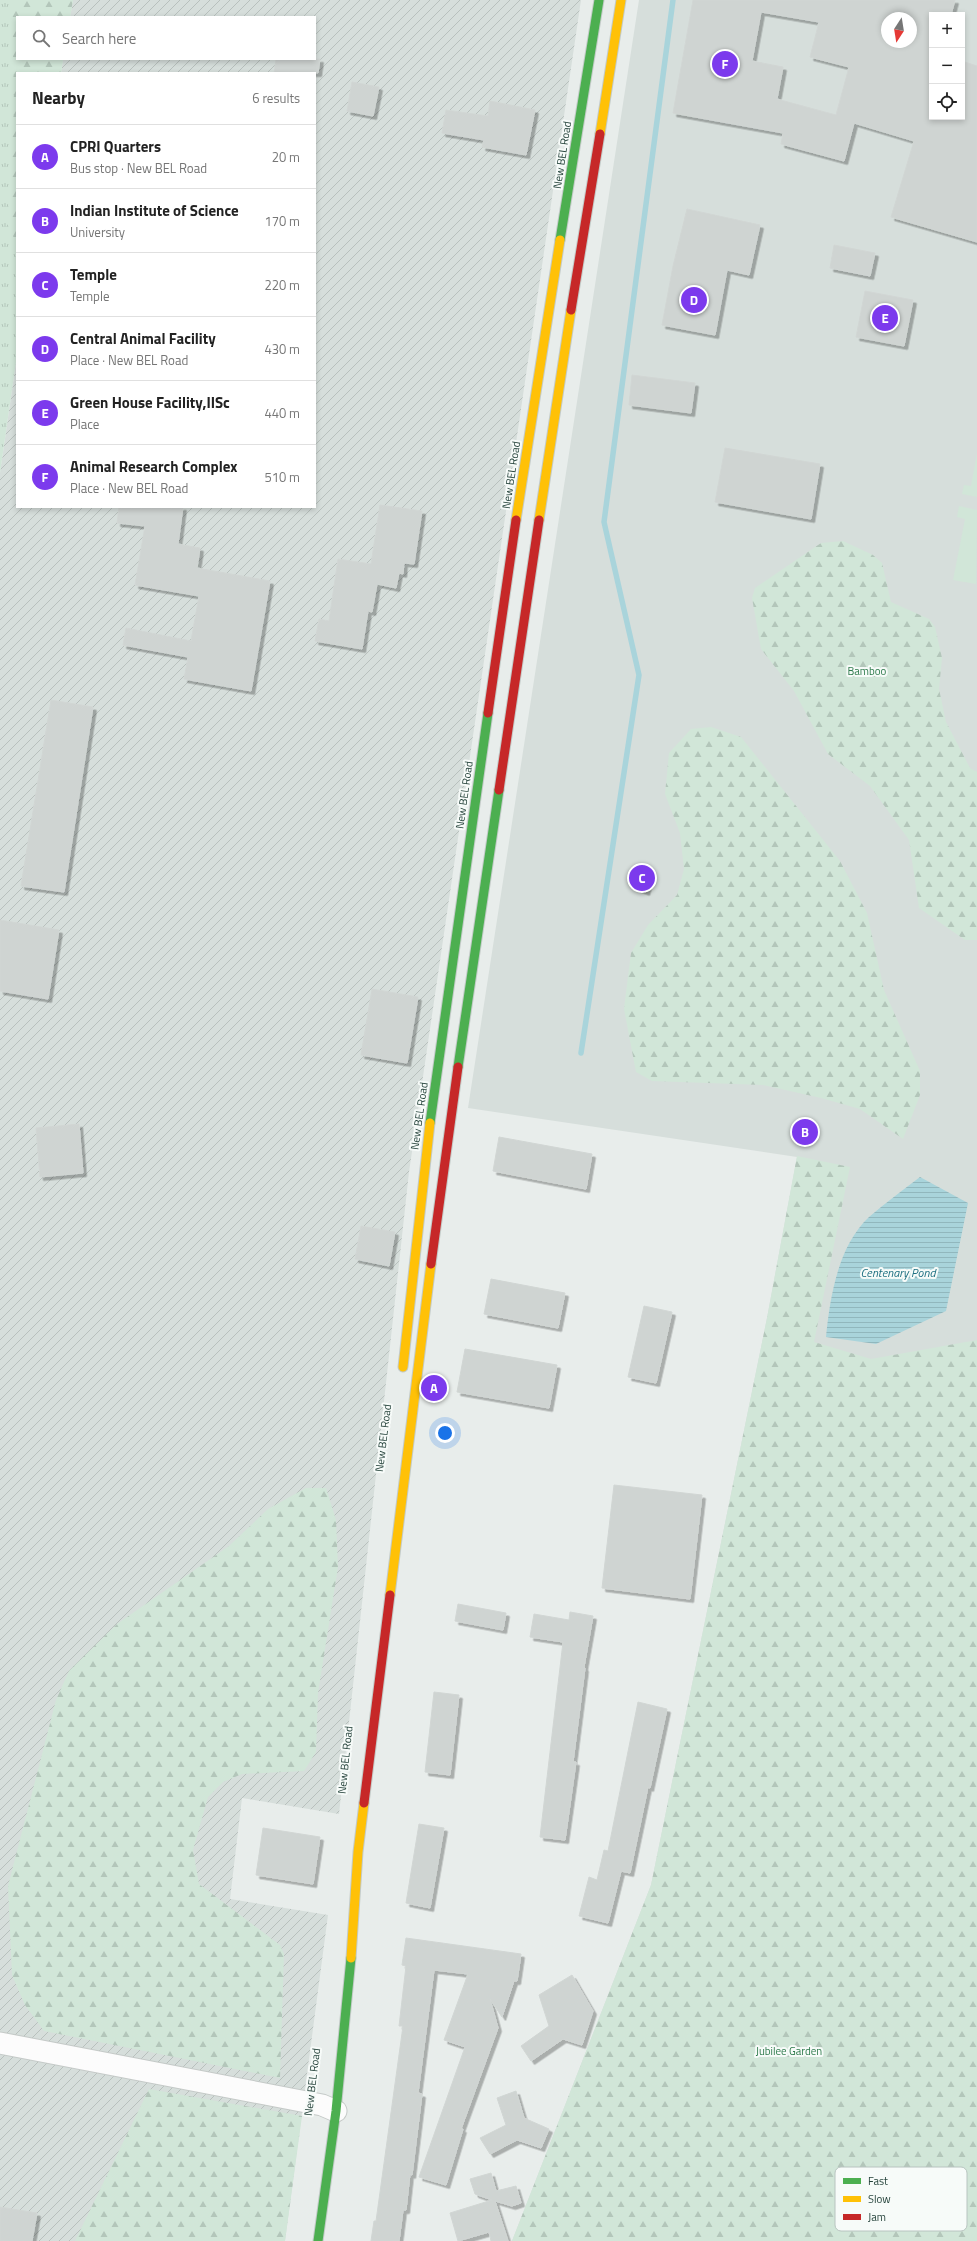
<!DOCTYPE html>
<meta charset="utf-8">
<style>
:root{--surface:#fff;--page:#f6f6f6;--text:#222;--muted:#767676;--line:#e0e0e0;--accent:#7c3aed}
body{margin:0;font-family:"Titillium Web",sans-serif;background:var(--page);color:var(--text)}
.controls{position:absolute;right:12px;top:12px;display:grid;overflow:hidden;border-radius:0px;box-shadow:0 2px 6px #0003}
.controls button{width:36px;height:36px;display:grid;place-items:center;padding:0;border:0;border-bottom:1px solid var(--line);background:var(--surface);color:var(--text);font:20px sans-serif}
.compass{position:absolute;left:881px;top:12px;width:36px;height:36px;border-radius:50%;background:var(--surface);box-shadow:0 2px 6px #0003;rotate:192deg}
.you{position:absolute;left:445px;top:1433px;width:14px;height:14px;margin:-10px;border:3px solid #fff;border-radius:50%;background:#1a73e8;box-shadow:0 0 0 6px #1a73e833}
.badge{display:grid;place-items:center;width:26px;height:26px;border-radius:50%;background:var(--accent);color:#fff;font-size:13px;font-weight:700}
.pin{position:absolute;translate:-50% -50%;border:2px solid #fff;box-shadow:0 1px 4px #0006}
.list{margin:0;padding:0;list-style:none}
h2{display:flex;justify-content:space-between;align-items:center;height:52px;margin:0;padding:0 16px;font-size:17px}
h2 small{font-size:13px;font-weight:400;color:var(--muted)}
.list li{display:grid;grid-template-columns:26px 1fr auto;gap:12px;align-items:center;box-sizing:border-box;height:64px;padding:0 16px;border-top:1px solid var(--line)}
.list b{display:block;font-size:15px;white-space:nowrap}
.list p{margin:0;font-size:13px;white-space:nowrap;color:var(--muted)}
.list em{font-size:13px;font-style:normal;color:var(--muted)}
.icon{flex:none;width:22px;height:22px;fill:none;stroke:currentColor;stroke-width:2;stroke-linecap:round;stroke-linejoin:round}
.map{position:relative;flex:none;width:977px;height:2241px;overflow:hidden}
.search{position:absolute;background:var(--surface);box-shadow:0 2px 6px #0003;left:16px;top:16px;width:300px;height:44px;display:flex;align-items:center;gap:10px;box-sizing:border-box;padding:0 14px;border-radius:0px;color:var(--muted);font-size:15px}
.panel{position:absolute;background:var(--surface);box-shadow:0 2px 6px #0003;left:16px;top:72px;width:300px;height:436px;border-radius:0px}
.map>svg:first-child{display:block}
.built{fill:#d6dedb;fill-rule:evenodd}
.industrial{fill:url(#industrial-furrows)}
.grass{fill:url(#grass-tufts)}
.forest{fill:url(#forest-firs)}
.garden{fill:#d1e6d8}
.water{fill:url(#water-rules)}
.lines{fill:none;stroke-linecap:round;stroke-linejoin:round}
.stream{stroke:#a9d4db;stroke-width:5.5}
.building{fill:#cfd4d2;stroke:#d1d6d4;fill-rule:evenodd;filter:url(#shadow)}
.street-casing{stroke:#c5cac8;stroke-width:23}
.fast-casing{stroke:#c3cbc8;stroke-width:11}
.slow-casing{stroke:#c3cbc8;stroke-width:11}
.jam-casing{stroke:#c3cbc8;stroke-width:11}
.street{stroke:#fcfcfc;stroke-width:21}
.fast{stroke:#4caf50;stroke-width:9}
.slow{stroke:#ffc107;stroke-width:9}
.jam{stroke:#c62828;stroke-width:9}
.labels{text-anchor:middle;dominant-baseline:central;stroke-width:4;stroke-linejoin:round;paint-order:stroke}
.street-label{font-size:11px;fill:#24423a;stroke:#f7fbf9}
.park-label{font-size:11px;fill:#2d7a4b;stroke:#f7fbf9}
.water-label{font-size:12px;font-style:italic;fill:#1c6f80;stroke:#f7fbf9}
.key{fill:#f7fbf9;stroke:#b8c4c0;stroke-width:1}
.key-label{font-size:11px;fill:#24423a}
</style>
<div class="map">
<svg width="977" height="2241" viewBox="0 0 977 2241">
<defs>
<pattern id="industrial-furrows" width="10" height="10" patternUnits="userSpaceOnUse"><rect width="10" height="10" fill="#d6dedb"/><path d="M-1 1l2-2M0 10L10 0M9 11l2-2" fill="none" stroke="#b8c0bd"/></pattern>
<pattern id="grass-tufts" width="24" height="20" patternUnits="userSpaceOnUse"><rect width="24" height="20" fill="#d1e6d8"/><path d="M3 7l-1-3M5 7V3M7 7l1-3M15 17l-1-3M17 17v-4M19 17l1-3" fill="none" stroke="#b3c6ba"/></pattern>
<pattern id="forest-firs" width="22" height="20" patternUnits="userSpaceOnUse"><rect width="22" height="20" fill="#d1e6d8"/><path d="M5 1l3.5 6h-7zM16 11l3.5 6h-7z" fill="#b3c6ba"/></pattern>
<pattern id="water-rules" width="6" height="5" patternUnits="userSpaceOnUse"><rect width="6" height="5" fill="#a9d4db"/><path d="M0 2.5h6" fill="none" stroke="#91b7bd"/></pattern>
<filter id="shadow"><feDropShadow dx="3.5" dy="3.5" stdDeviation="0" flood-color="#0004"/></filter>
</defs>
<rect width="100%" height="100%" fill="#e8edeb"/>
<path class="built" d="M639 0H977V2241H512L651 1885 767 1318 797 1157 468 1108ZM932 15H962V117H932ZM887 18H911V42H887Z"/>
<polygon class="industrial" points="73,0 581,0 409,1172 339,1814 242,1798 230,1899 328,1915 285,2241 0,2241 0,473 17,355 17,507 315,507 315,73 61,73 63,59 315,59 315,17 70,17"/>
<polygon class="grass" points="0,0 73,0 70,17 17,17 17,59 63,59 61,73 17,73 17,355 0,473"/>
<g class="forest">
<polygon points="12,0 73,0 70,17 17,17 17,59 63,59 61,73 17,73 17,244 7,224 14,107"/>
<polygon points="843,541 873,555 882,563 891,602 929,619 935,627 942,658 939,689 946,722 970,768 977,772 977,940 965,940 919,908 909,840 870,786 828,754 794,691 761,649 752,598 755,588 821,543"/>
<polygon points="711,727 741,737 840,861 867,913 884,990 920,1071 920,1095 903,1139 860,1109 821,1098 763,1085 652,1081 636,1072 624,1009 631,953 648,925 677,895 684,869 680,833 665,794 669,753 691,729"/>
<polygon points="797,1156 850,1167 814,1342 871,1359 977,1340 977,2241 512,2241 651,1885 767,1318"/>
<polygon points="306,1488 326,1488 336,1520 338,1567 318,1693 316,1752 304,1771 242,1774 223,1782 208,1797 193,1850 199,1884 280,1945 284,1954 280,2078 44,2031 25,2005 12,1975 8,1886 56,1700 69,1671 117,1624 229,1546 268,1509"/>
<polygon points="149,2089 302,2116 285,2241 75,2241"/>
</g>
<g class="garden">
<polygon points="977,453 977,497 962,494 964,485 971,486"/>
<polygon points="959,506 977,510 976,584 953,580 965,519 957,517"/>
</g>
<path class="water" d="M920 1177 968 1203 946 1311 876 1344 826 1337C830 1297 838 1246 869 1217 885 1203 903 1190 920 1177Z"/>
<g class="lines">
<polyline class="stream" points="581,1053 639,675 604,522 673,0"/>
</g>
<g class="building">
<path d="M693 0H955L951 15H932V117H962V61L977 66V242L891 217 914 141 854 123 844 161 781 144 783 133 673 113ZM761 12 819 22 810 57 849 67 836 115 777 99 783 67 752 61ZM887 18H911V42H887Z"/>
<polygon points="276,59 320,59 318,73 274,73"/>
<polygon points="352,82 379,87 373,116 347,111"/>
<polygon points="490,101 535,110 526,155 482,147 484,140 442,133 446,110 488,116"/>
<polygon points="687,209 760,225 749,275 727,270 715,335 662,325 673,266"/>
<polygon points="834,245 875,253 870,276 830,268"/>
<polygon points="865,291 913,300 904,346 856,337"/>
<polygon points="632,375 695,383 691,413 629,405"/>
<polygon points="725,448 820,464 811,519 715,502"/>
<polygon points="380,505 422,511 414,564 404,563 403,574 399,573 396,588 377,584 372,612 368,611 362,649 315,641 319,619 329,621 338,559 371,564"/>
<polygon points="119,507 183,507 178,544 200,548 197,568 270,581 251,691 184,679 188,657 123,645 126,628 191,641 199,596 135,585 145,526 117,523"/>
<polygon points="51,700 93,707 64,892 21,886"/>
<polygon points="637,864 652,871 646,892 631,886"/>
<polygon points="0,920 59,930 48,999 0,991"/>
<polygon points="372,989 418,997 407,1063 361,1055"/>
<polygon points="79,1124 83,1173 40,1177 36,1128"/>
<polygon points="499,1137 592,1154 586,1189 493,1171"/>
<polygon points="361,1226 395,1232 389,1266 355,1259"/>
<polygon points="491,1279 565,1293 558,1328 484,1314"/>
<polygon points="644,1306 672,1312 656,1383 628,1377"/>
<polygon points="465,1349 557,1365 549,1408 457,1392"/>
<polygon points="614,1485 702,1495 690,1599 602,1588"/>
<polygon points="458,1604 506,1613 503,1630 455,1621"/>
<polygon points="570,1612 593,1616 584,1667 585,1668 573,1762 576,1762 565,1840 540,1837 563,1642 530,1637 534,1614 569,1620"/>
<polygon points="434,1692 459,1695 450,1775 425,1772"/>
<polygon points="638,1702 667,1709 650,1788 648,1787 630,1873 621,1871 608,1923 579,1916 589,1877 597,1880 604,1850 608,1851"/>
<polygon points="419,1824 444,1828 430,1908 406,1903"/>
<polygon points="263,1828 320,1837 313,1884 256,1875"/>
<polygon points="406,1938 521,1954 517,1981 514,1981 502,2017 490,1999 498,2028 461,2129 463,2129 446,2185 419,2177 465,2047 444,2040 468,1974 434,1970 418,2093 422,2094 412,2175 410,2174 406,2210 403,2210 399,2241 371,2241 374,2221 376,2221 403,2026 399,2026 406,1966 402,1965"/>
<polygon points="572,1975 593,2011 582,2045 563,2039 531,2061 521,2046 549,2026 539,1995"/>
<polygon points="516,2091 524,2118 549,2129 541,2148 517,2140 490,2154 480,2138 506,2125 497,2098"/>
<polygon points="491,2173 496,2191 516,2186 521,2203 512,2206 495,2201 508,2241 491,2241 489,2232 458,2241 450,2213 492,2200 475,2194 470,2179"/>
<polygon points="0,2207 37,2213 32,2241 0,2241"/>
</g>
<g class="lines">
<defs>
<polyline id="street" points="0,2043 322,2105 336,2111"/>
<g id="fast">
<polyline points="560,240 599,0"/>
<polyline points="458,1067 499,790"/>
<polyline points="430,1123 488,713"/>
<polyline points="318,2241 336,2111 351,1958"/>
</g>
<g id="slow">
<polyline points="600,134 621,0"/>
<polyline points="516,520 560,240"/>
<polyline points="539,520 571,310"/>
<polyline points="403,1367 430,1123"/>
<polyline points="390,1595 431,1264"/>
<polyline points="351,1958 358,1852 364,1803"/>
</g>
<g id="jam">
<polyline points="571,310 600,134"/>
<polyline points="488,713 516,520"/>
<polyline points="499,790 539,520"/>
<polyline points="431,1264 458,1067"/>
<polyline points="364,1803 390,1595"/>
</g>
</defs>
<use href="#street" class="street-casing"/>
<use href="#fast" class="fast-casing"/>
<use href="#slow" class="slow-casing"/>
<use href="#jam" class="jam-casing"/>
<use href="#street" class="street"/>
<use href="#fast" class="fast"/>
<use href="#slow" class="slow"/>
<use href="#jam" class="jam"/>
</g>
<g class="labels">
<g class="street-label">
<text transform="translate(562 155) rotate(-81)">New BEL Road</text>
<text transform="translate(511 475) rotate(-81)">New BEL Road</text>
<text transform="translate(464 795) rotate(-82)">New BEL Road</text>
<text transform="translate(419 1116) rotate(-82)">New BEL Road</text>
<text transform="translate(383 1438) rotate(-83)">New BEL Road</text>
<text transform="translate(345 1760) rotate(-84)">New BEL Road</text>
<text transform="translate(312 2082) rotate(-83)">New BEL Road</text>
</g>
<g class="park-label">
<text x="867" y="671">Bamboo</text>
<text x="789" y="2051">Jubilee Garden</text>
</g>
<g class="water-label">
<text x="898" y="1272">Centenary Pond</text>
</g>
</g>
<rect x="835" y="2167" width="132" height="64" rx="6" class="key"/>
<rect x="843" y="2178" width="18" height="6" fill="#4caf50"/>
<rect x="843" y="2196" width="18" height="6" fill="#ffc107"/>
<rect x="843" y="2214" width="18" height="6" fill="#c62828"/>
<g class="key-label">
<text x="868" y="2185">Fast</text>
<text x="868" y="2203">Slow</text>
<text x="868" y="2221">Jam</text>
</g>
</svg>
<div class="controls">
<button>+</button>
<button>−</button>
<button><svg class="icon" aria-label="locate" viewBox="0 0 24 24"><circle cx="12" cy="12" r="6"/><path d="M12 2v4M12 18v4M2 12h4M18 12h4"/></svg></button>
</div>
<svg class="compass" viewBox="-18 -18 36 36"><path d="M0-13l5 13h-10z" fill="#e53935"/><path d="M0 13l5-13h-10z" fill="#767676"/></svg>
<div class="you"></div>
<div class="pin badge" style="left:434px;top:1388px">A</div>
<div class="pin badge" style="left:805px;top:1132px">B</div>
<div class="pin badge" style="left:642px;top:878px">C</div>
<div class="pin badge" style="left:694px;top:300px">D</div>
<div class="pin badge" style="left:885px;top:318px">E</div>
<div class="pin badge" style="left:725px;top:64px">F</div>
<div class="search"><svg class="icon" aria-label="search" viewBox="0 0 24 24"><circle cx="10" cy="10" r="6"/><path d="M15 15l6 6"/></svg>Search here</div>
<section class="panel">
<h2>Nearby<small>6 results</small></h2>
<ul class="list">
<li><span class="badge">A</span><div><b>CPRI Quarters</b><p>Bus stop · New BEL Road</p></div><em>20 m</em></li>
<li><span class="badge">B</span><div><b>Indian Institute of Science</b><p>University</p></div><em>170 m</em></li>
<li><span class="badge">C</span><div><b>Temple</b><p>Temple</p></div><em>220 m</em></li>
<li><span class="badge">D</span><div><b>Central Animal Facility</b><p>Place · New BEL Road</p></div><em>430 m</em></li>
<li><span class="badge">E</span><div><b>Green House Facility,IISc</b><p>Place</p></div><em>440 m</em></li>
<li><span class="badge">F</span><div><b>Animal Research Complex</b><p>Place · New BEL Road</p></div><em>510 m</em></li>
</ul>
</section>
</div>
